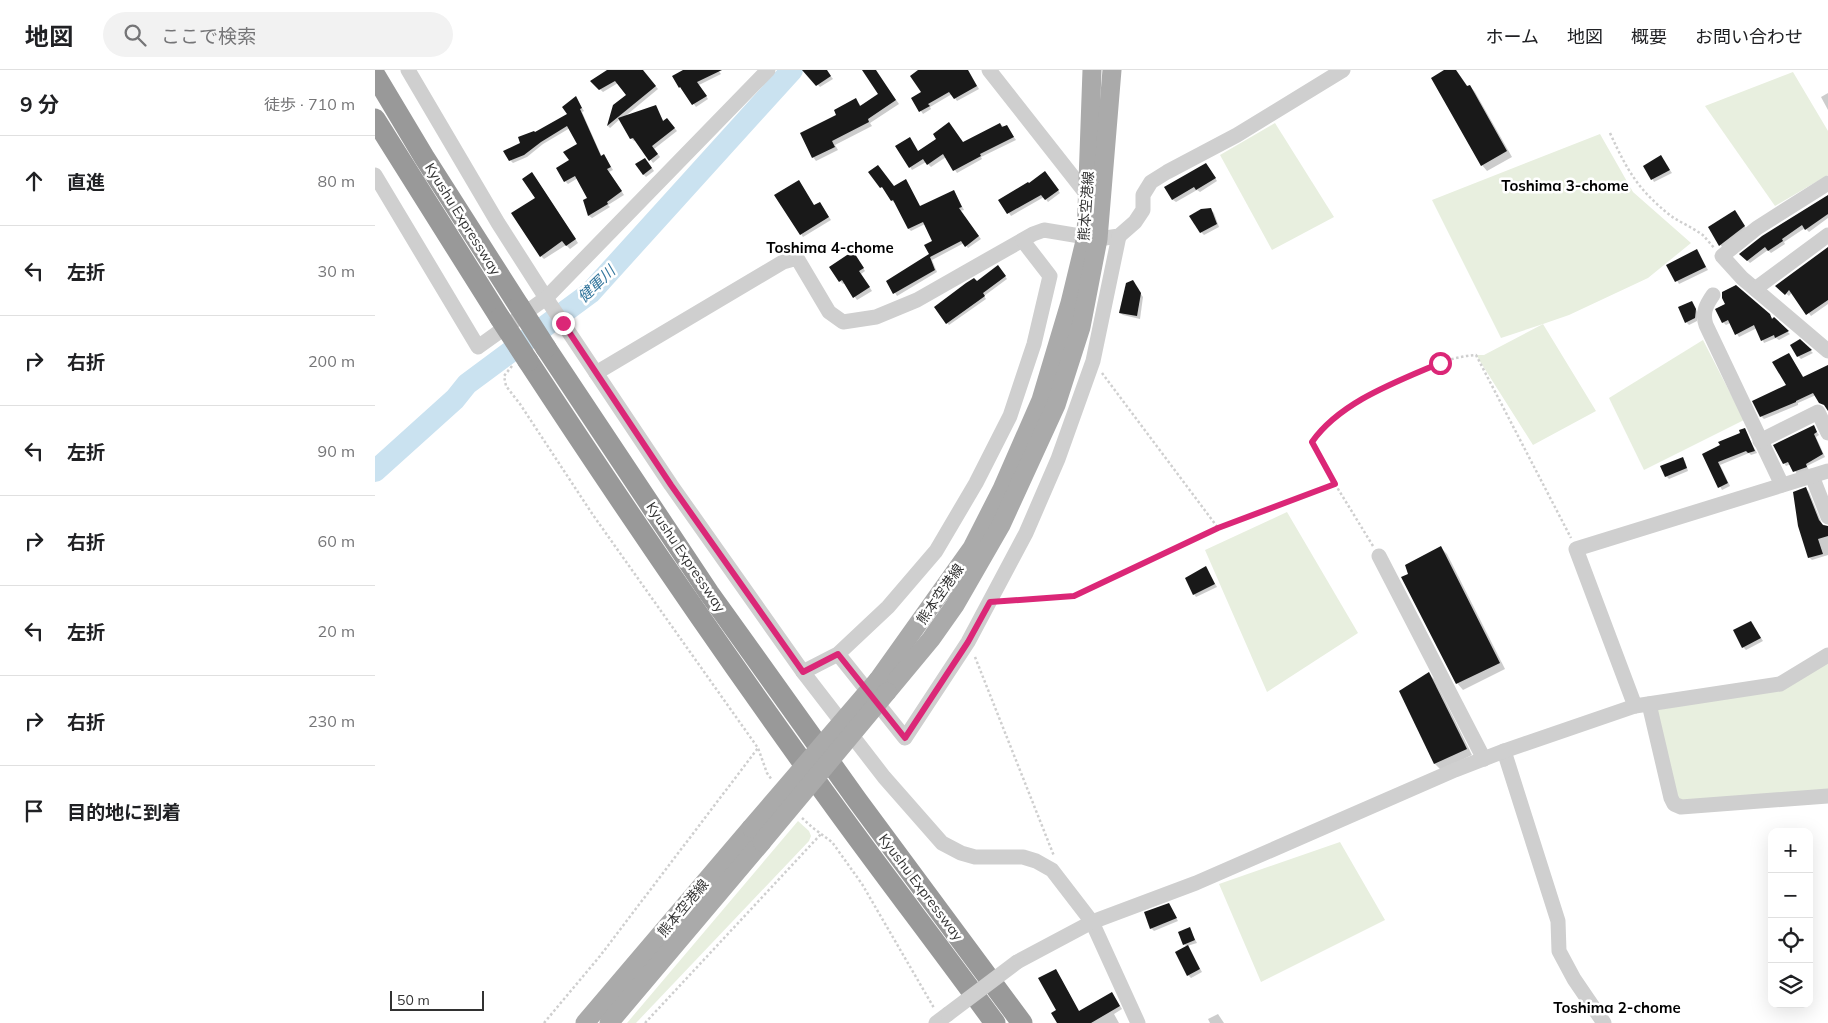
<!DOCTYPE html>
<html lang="ja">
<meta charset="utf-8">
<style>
:root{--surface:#fff;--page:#f2f2f2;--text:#202124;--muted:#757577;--line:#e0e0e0}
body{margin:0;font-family:Mulish,"Noto Sans JP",sans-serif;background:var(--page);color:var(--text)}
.controls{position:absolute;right:15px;bottom:15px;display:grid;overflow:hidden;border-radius:10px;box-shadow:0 5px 20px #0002}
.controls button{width:45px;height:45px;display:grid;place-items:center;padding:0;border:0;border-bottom:1px solid var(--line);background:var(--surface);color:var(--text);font:25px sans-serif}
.scale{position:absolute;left:15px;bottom:12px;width:94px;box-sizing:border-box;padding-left:5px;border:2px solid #323232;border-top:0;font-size:14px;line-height:18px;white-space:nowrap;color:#323232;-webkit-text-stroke:4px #fff;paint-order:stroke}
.stop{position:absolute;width:15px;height:15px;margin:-11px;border:4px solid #db2777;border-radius:50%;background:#fff}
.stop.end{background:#db2777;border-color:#fff;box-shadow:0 1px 5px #0008}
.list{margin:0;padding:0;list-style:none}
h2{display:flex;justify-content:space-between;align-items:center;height:65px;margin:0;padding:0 20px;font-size:21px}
h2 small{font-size:16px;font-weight:400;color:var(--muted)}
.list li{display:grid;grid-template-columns:32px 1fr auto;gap:15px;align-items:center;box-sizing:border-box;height:90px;padding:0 20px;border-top:1px solid var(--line)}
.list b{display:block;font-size:19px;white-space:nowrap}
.list em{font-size:16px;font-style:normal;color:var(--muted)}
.icon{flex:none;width:28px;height:28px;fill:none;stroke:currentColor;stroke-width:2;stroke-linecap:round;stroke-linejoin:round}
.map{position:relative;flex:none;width:1453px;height:953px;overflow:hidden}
header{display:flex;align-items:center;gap:30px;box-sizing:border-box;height:70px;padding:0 25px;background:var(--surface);border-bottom:1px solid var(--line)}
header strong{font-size:24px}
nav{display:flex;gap:28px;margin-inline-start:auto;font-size:18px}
.search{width:350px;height:45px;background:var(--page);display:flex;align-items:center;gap:12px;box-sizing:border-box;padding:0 18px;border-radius:28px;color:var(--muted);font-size:19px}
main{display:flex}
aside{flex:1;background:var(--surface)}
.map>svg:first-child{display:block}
.green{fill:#e8efdf}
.shadow{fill:#0003}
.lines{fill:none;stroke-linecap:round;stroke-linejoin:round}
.river{stroke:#cae2f0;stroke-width:22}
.building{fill:#191919}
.path{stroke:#cfcfcf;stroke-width:2.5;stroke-dasharray:2.5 2.5;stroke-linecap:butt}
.minor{stroke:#cfcfcf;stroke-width:15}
.major{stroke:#aaa;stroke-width:19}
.highway{stroke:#999;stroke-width:21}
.minor-bridge{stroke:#cfcfcf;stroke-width:15}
.major-bridge{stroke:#aaa;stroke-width:19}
.highway-bridge{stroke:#999;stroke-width:21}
.route{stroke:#db2777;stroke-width:6}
.labels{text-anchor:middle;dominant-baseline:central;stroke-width:5;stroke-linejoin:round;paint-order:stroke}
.street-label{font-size:14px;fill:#323232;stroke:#fff}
.neighbourhood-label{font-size:15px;font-weight:bold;fill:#000;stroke:#fff}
.water-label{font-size:15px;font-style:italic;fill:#36789e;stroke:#fff}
</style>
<header>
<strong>地図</strong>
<div class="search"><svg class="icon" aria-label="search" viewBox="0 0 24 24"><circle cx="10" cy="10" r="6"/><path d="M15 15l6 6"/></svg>ここで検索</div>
<nav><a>ホーム</a><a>地図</a><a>概要</a><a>お問い合わせ</a></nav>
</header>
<main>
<aside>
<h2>9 分<small>徒歩 · 710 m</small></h2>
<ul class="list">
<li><svg class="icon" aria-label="ahead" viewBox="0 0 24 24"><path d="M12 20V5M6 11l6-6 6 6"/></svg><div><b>直進</b></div><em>80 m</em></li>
<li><svg class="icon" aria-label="left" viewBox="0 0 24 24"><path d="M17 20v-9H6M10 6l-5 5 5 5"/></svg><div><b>左折</b></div><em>30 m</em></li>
<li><svg class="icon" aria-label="right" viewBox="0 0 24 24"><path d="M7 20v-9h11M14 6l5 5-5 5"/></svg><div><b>右折</b></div><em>200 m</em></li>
<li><svg class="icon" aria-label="left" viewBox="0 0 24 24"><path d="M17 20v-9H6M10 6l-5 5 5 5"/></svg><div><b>左折</b></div><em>90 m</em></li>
<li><svg class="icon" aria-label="right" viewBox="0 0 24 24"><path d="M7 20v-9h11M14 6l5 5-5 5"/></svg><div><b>右折</b></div><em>60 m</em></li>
<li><svg class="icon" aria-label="left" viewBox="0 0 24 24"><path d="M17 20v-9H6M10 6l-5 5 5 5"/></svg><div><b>左折</b></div><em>20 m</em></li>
<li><svg class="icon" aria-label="right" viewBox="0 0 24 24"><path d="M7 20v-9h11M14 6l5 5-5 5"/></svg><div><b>右折</b></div><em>230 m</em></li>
<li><svg class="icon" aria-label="arrive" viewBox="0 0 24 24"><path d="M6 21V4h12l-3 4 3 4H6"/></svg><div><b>目的地に到着</b></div></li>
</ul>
</aside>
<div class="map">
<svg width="1453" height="953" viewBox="0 0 1453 953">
<rect width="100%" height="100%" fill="#fff"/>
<g class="green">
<polygon points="1418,2 1453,61 1453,105 1400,136 1330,36"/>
<polygon points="900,53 959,147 897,180 845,85"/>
<polygon points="1225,64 1258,122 1316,173 1273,208 1194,245 1168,254 1221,341 1158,375 1101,285 1109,285 1168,254 1126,268 1057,130"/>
<polygon points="1328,270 1369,350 1269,400 1234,328"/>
<polygon points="912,442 983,563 892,622 830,480"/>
<polygon points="1453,585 1453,726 1306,737 1274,634 1405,614"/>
<polygon points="423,751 434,761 436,766 434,771 261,953 252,953"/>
<polygon points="965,772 1010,850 886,912 844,814"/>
</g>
<g class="shadow">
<polygon points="235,0 261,0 272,6 283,19 248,48 281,37 289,52 295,53 302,61 279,79 285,87 278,93 261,70 259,71 256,68 245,49 235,58 233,56 239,36 253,25 243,13 228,22 217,12"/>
<polygon points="310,0 343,0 346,4 324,15 333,29 321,37 299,6"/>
<polygon points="429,0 451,0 458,9 445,17"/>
<polygon points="545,0 593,0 604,19 582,31 577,24 555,37 556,39 548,44 537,28 547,23"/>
<polygon points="1071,0 1081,0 1093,17 1095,16 1100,22 1137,87 1112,101 1107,95"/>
<polygon points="512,17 524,34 495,53 497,56 460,75 463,80 441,91 438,87 463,46 481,30 486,36"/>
<polygon points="1453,23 1453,40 1446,27"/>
<polygon points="200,27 209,41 207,42 227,87 231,88 238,100 234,102 249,125 233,135 235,137 217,148 214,146 209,131 213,129 203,108 193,114 190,111 195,91 203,74 195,58 168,74 152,87 138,93 135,90 147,74 193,44"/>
<polygon points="625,54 634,60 641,70 606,87 607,89 582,103 571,87 556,97 551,92 537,100 535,97 544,82 588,73"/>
<polygon points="1288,90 1297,103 1279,112 1270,96"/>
<polygon points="273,92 279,101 271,107 268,104"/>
<polygon points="834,98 842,111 825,122 822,120 801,132 798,130 790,117"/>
<polygon points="495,102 519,118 531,111 545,137 579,121 589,140 585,141 606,169 593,178 589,173 557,190 562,202 522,226 513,211 555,184 559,172 550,154 536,161 534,159 520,133 517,131 510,119 506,117"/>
<polygon points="673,106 685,123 673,132 669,127 636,146 625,130"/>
<polygon points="160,107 203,173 195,179 191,175 169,189 166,186"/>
<polygon points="1453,127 1453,148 1434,162 1430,158 1409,172 1410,174 1396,183 1393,180 1375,193 1366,184"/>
<polygon points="440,136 447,136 456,150 428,167 426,164"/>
<polygon points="836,140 839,143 844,157 829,165 826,162"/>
<polygon points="1360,142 1373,161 1349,180 1334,157"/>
<polygon points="1453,178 1453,234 1436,246 1417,222 1414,226 1402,216"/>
<polygon points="1322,181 1333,200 1304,214 1293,195"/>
<polygon points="480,185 490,201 486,204 497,221 482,230 470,213 468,214 465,211"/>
<polygon points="625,199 632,209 609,226 611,229 574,255 572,253 602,213"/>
<polygon points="760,215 768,227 765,249 748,245 745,243"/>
<polygon points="1317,232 1323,243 1322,251 1314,255 1311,252"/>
<polygon points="1342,240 1394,245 1415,264 1404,270 1401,268 1389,273 1382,258 1364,267 1355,253 1351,255 1348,252"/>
<polygon points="1425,271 1438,283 1426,289 1423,286"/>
<polygon points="1414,284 1429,308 1453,295 1453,337 1441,325 1423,333 1423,335 1389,349 1386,346 1413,316"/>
<polygon points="1438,356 1444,365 1441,367 1450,387 1432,396 1434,400 1422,404 1416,394 1411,396 1409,393"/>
<polygon points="1369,360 1382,383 1376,385 1374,383 1345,395 1355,416 1347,420 1328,384 1367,364"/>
<polygon points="1308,388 1310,391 1313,401 1294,409 1291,406"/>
<polygon points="1431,419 1434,422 1447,454 1453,457 1453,485 1437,490 1434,487"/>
<polygon points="1066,478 1072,484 1130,599 1088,620 1082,613 1035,504"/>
<polygon points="831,498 842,517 821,527 819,524"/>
<polygon points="1376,552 1388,571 1371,580 1368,577"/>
<polygon points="1054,604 1060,610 1097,685 1066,700 1060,694"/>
<polygon points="794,835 803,851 779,861 776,858"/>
<polygon points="814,858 822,873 812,876 827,902 816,908 813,905 812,877 809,874"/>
<polygon points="681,900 704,942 737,923 747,939 739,944 744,953 684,953"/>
<polygon points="843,944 849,953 835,953 833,949"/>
</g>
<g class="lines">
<polyline class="river" points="0,401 80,329 92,314 215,223 417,0"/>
</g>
<g class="building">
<polygon points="232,0 268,0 281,16 232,56 238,35 251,25 240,11 224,20 215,11"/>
<polygon points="308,0 347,0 322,12 332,26 317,35 305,17 304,18 297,6"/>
<polygon points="427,0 452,0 456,6 441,16"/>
<polygon points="487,0 501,0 521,30 493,49 494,52 457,71 460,77 437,88 425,63 461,45 459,40 481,28 485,36 503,24"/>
<polygon points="543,0 593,0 602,16 579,29 574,22 553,34 555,36 544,42 536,28 546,22 535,6"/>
<polygon points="1069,0 1081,0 1092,16 1095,15 1132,81 1106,96 1056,8"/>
<polygon points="201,26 207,38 205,39 226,86 229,84 236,97 232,99 247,121 232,132 233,134 213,146 208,130 212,128 200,106 189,112 181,98 194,90 188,82 202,74 192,56 166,72 149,85 134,91 128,81 145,73 143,67 159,61 160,62 192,44 187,37"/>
<polygon points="281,35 288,51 292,48 300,58 277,76 283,84 274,91 258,68 255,69 243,48"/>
<polygon points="574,52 588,72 625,53 627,57 632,55 639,67 605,84 606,86 578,101 568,84 552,95 548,89 534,98 520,76 535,67 543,81 561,69 558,64"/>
<polygon points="1286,85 1295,100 1276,110 1268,96"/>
<polygon points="270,88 277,98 268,105 260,94"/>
<polygon points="831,93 841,108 821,120 819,117 797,130 789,117"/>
<polygon points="503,95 519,116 531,109 545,136 579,120 587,137 584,138 604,166 590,177 586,171 555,187 560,200 518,224 511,211 554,184 549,175 557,171 548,152 533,159 518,130 516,131 507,117 505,118 493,102"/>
<polygon points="670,101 684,120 670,130 666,125 632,144 623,130 653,112 654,113"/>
<polygon points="157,102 201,169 191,176 187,171 165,187 136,143 160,128 147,109"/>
<polygon points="424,110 439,135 445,132 454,147 425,165 399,125"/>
<polygon points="1453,125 1453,144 1430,160 1427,155 1407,169 1408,171 1393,181 1390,177 1372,191 1364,184 1387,166"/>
<polygon points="836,138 842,154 825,163 814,146 826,139"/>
<polygon points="1360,140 1370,156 1344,176 1333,157"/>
<polygon points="1453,177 1453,230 1431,245 1414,220 1410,225 1400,216"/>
<polygon points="1322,179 1331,197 1300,212 1291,195"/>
<polygon points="478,181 489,198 484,201 495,217 478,228 467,210 464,212 454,197"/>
<polygon points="623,195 631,206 608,223 610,226 571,254 559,237 591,213 599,208 602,211"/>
<polygon points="758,210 766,223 762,246 744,243 751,213"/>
<polygon points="1361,215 1395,244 1397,249 1399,247 1414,261 1400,268 1399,265 1386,271 1379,255 1360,265 1353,250 1347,253 1340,239 1350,234 1347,228 1347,222"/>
<polygon points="1317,231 1321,239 1320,248 1310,253 1303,237"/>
<polygon points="1425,269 1437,280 1422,287 1415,275"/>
<polygon points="1414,283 1428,307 1453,295 1453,341 1449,335 1444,333 1438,323 1421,331 1421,332 1385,347 1377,331 1411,315 1397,292"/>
<polygon points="1439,355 1442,362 1439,364 1448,384 1431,394 1432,397 1418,402 1413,392 1408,394 1398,375"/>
<polygon points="1370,358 1380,381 1373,383 1371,381 1343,392 1353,413 1343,418 1327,384 1345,375 1343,372 1365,363 1364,360"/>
<polygon points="1308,387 1312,398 1290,407 1285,396"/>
<polygon points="1431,417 1444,450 1448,455 1453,456 1453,466 1443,469 1448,484 1433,488 1423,456 1418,422"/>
<polygon points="1066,476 1125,593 1081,614 1026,507 1033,504 1030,495"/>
<polygon points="831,496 840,514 818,525 810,508"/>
<polygon points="1376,551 1386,568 1367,578 1358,560"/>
<polygon points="1054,602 1092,679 1059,694 1024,621"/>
<polygon points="794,833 802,848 775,859 769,842"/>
<polygon points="815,857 820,870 808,875 803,862"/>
<polygon points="813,875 825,899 812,906 800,882"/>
<polygon points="681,899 704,941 737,922 745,936 716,953 682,953 676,943 681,940 663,908"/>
</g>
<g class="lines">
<g class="path">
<path d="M1235 63C1252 100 1263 120 1296 146 1306 153 1319 158 1329 166 1332 170 1336 174 1339 178"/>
<polyline points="137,296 129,306 131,316 145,334 218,445 383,678 392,703 397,710"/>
<polyline points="727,303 843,458"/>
<path d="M998 476 960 414 937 372C943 363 949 356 957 349 972 336 990 328 1007 320 1037 305 1068 287 1101 285L1196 468"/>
<polyline points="630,531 699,526 843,458 960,414"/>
<polyline points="600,587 679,786"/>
<polyline points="427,748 438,758 457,772 487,814 559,938"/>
<polyline points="169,953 225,886 383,678"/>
<polyline points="270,953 446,764"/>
</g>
<g class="minor">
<polyline points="33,0 123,153 171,228 296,415 428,602 509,707 567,773 586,783 600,787 648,787 661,791 677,800 717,852 763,953"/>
<polyline points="614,0 717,131"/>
<polyline points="0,105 103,277 171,228 393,0"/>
<polyline points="1453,113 1382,158 1347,186 1367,208 1453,281"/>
<polyline points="1380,219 1453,165"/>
<path d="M1338 225C1331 235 1327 243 1331 255L1407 415"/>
<polyline points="221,303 408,192 422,188 454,242 468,252 501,247 542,230 658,164 669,160 723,169 744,166 760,152 768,140 768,125 776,112 792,102 862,65 968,0"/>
<polyline points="1385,371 1443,342 1453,363"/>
<polyline points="1437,406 1453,447"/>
<polyline points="1004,486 1109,689"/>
<polyline points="463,584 530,668 593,572 651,463 683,389 718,291 744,166"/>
<polyline points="428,602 463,584 513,537 561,481 601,413 635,346 659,274 675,206 648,171"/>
<polyline points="1274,634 1296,728 1299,734 1306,737 1453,726"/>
<polyline points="1260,636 1201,479 1453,401"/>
<polyline points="1129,681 1183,851 1184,881 1199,909 1229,953"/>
<polyline points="642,892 717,852 821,813 1080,700 1129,681 1260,636 1405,614 1453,585"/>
<polyline points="561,953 573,944"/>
</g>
<g class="major">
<polyline points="503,610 597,478 627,419 666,330 695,233 711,167 717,0"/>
<polyline points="512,622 556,569 580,535 626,455 681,335 706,257 723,169 737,0"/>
<polyline points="210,953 376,758"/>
<polyline points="234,953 387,772"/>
</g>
<g class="highway">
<polyline points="0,5 49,87 144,236"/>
<polyline points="0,49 125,248"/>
<polyline points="171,278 334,523 482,730 647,953"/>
<path d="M153 291C254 445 357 596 465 744 516 814 569 883 620 953"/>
</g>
<polyline class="minor-bridge" points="573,944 642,892"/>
<g class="major-bridge">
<polyline points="376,758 503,610"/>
<polyline points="387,772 512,622"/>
</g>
<g class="highway-bridge">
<polyline points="144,236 171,278"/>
<polyline points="125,248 153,291"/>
</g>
</g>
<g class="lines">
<path class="route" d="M188 253 296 415 428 602 463 584 530 668 593 572 615 532 699 526 843 458 960 414 937 372C965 332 1021 312 1065 293"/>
</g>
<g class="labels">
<g class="street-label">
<text transform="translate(711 136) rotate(-86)">熊本空港線</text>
<text transform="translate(88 149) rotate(58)">Kyushu Expressway</text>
<text transform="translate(311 487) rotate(56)">Kyushu Expressway</text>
<text transform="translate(565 524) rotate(-55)">熊本空港線</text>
<text transform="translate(546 817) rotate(53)">Kyushu Expressway</text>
<text transform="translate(308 838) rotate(-50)">熊本空港線</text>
</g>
<g class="neighbourhood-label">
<text x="1190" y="115">Toshima 3-chome</text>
<text x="455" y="177">Toshima 4-chome</text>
<text x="1242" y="937">Toshima 2-chome</text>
</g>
<g class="water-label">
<text transform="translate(221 214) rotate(-44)">健軍川</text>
</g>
</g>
</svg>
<div class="controls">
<button>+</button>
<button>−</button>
<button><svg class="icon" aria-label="locate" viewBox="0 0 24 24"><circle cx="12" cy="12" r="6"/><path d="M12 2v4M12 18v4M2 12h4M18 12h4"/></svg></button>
<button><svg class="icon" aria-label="layers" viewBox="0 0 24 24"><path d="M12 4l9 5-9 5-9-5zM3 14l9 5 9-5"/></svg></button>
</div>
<div class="scale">50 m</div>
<div class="stop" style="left:1065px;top:293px"></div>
<div class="stop end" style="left:188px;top:253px"></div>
</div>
</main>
